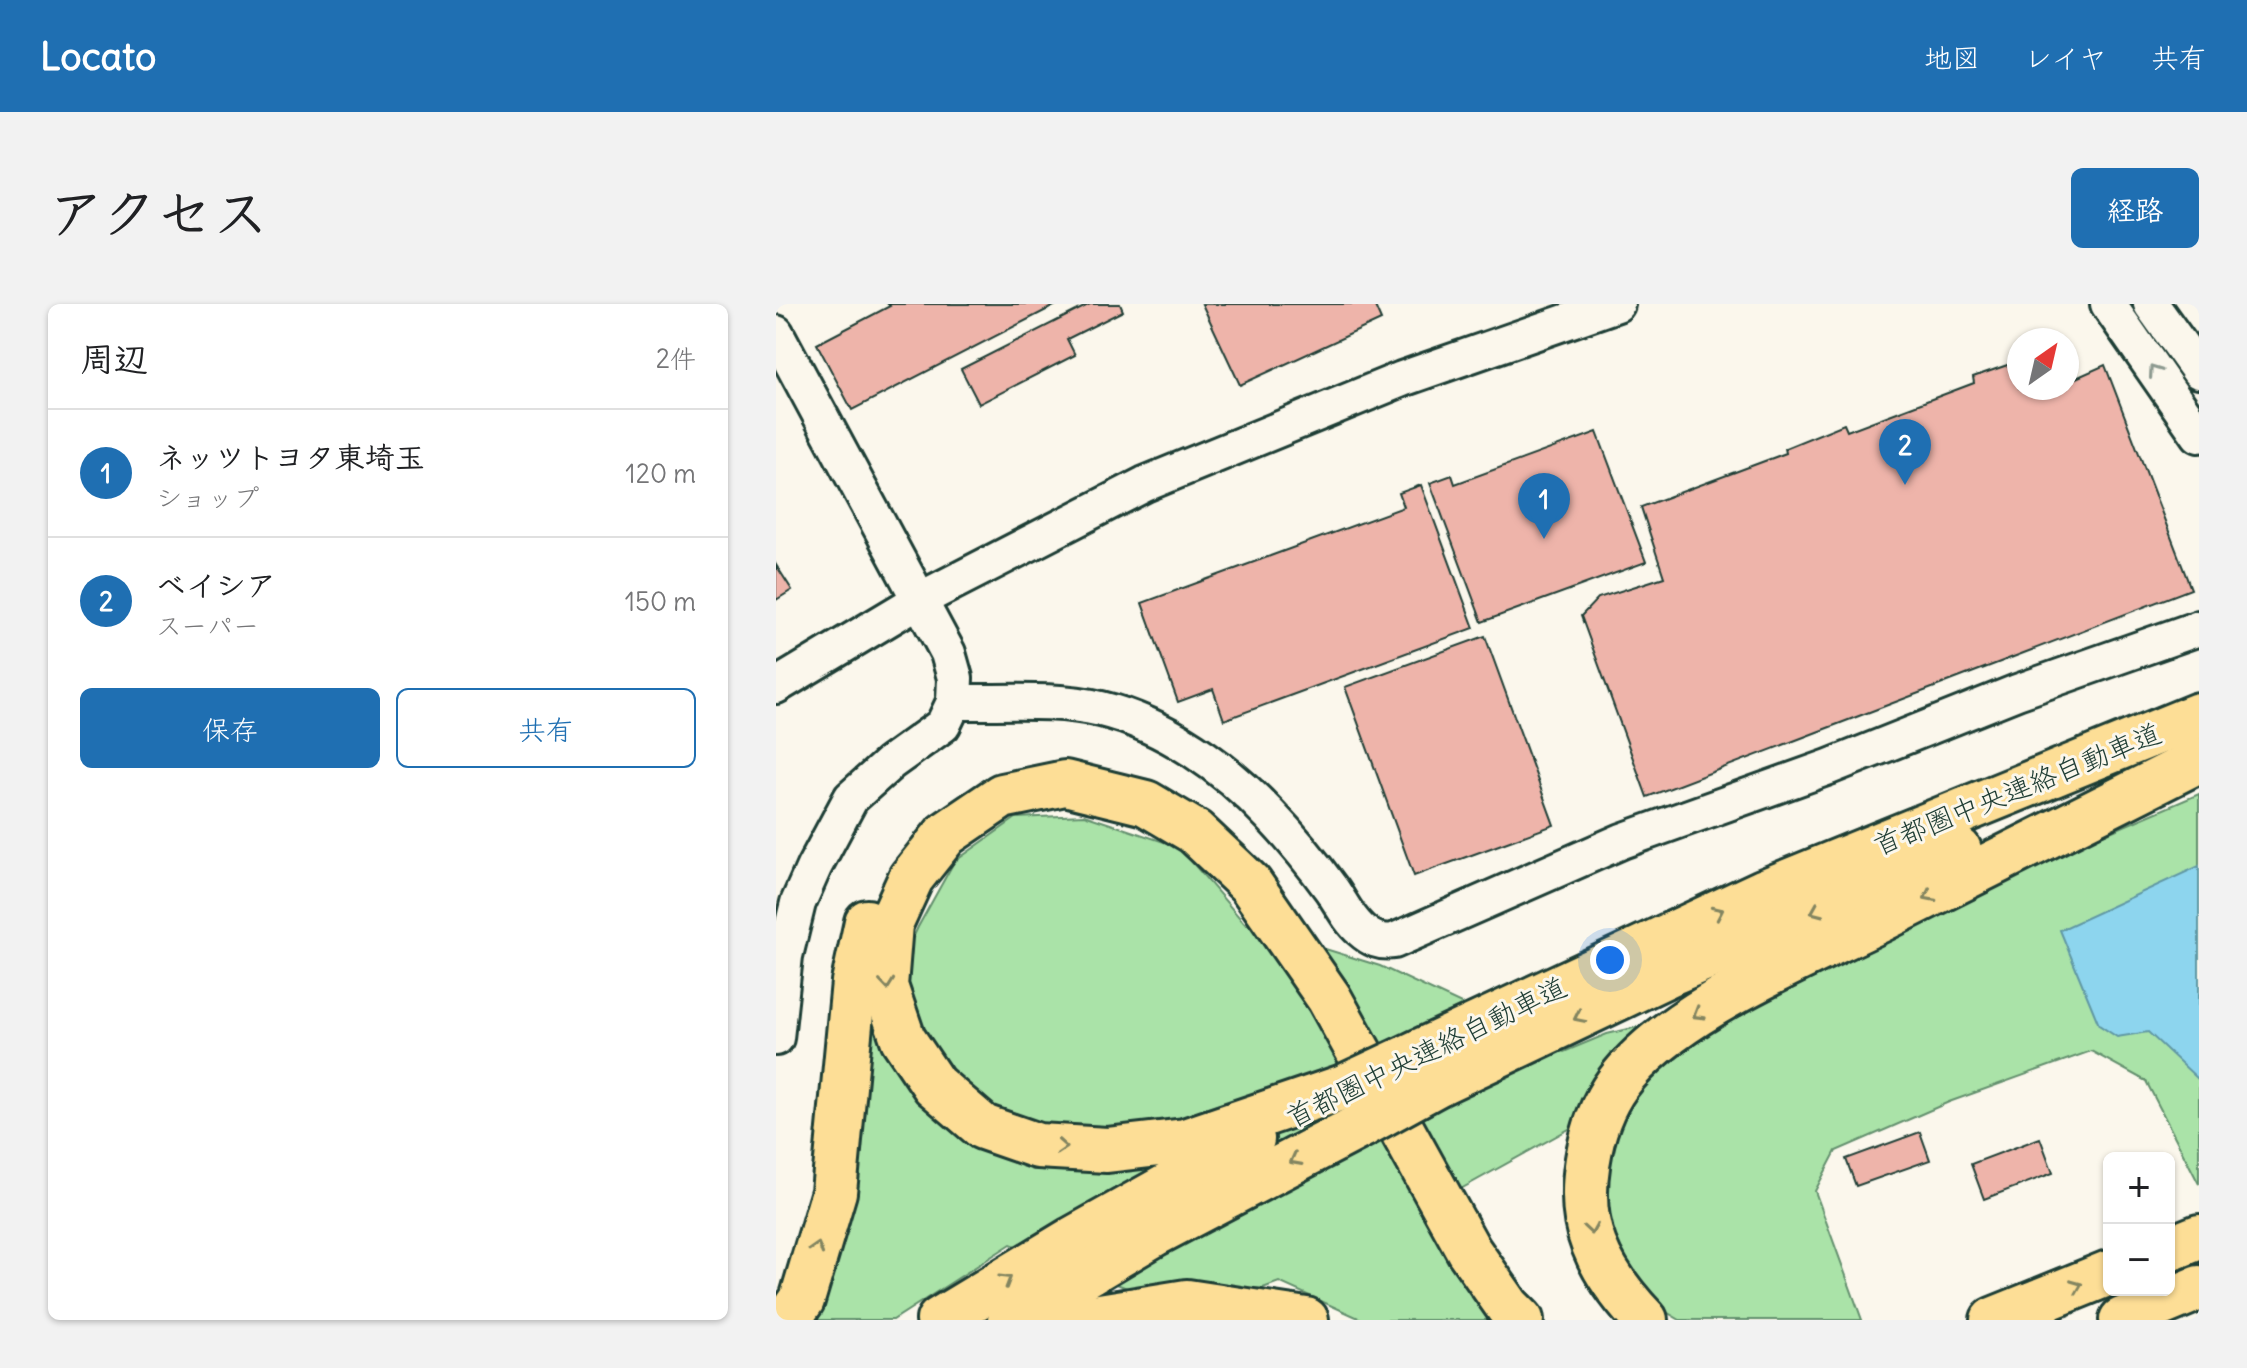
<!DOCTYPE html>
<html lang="ja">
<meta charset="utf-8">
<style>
:root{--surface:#fff;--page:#f2f2f2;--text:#202124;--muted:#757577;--line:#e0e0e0;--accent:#1f6fb2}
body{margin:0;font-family:Delius,"Klee One",sans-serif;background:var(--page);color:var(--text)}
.controls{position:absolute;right:24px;bottom:24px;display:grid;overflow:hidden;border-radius:12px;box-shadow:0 2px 6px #0004}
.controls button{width:72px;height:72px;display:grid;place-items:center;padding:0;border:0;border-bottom:2px solid var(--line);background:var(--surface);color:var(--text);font:40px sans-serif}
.compass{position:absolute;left:1231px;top:24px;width:72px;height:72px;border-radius:50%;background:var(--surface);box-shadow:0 2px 6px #0004;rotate:34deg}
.you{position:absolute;left:834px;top:656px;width:28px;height:28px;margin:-20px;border:6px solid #fff;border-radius:50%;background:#1a73e8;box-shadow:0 0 0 12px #1a73e833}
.badge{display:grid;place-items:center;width:52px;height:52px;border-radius:50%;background:var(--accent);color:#fff;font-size:26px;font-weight:700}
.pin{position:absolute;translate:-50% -66px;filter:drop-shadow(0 2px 4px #0008)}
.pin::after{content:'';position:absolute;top:42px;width:28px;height:24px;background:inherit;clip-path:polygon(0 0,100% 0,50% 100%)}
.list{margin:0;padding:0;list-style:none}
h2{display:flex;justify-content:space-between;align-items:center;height:104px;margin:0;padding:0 32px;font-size:34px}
h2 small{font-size:26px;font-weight:400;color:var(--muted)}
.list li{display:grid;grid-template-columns:52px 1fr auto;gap:24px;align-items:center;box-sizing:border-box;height:128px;padding:0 32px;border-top:2px solid var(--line)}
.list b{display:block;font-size:30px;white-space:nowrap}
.list p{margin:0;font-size:26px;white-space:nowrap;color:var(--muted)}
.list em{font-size:26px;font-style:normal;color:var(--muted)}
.actions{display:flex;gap:16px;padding:24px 32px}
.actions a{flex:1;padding:18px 0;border:2px solid var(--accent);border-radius:12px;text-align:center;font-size:28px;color:var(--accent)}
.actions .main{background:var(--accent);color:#fff}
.map{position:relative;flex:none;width:1423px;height:1016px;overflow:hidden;border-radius:12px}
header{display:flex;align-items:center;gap:48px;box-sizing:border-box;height:112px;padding:0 40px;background:var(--accent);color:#fff}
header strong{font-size:38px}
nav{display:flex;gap:44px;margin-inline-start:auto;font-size:28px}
.intro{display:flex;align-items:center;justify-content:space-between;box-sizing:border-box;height:192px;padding:0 48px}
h1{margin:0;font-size:56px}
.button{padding:20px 36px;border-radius:12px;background:var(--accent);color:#fff;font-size:28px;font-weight:700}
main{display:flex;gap:48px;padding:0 48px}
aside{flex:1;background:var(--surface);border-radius:12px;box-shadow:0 2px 6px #0004}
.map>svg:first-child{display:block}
.green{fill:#aae3a8;stroke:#64906e;stroke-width:2}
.water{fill:#8dd5ee;stroke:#6198a4;stroke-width:2}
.building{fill:#eeb4aa;stroke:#1f3d34;stroke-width:2}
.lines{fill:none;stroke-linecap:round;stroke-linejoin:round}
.minor-casing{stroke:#1f3d34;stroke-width:40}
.highway-casing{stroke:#1f3d34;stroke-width:50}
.minor{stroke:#fbf7ec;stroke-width:34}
.highway{stroke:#fdde96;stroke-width:44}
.highway-bridge-casing{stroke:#1f3d34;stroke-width:50;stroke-linecap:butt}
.highway-bridge{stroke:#fdde96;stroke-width:44}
.oneway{stroke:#8d9a90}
.oneway2{stroke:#838560}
.labels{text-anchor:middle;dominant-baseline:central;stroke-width:6;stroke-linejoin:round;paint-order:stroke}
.street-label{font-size:28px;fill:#1f3d34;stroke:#fbf7ec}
</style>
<header>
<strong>Locato</strong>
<nav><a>地図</a><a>レイヤ</a><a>共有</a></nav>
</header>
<div class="intro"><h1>アクセス</h1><a class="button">経路</a></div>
<main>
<aside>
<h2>周辺<small>2件</small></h2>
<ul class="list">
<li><span class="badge">1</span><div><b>ネッツトヨタ東埼玉</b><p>ショップ</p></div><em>120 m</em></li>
<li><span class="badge">2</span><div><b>ベイシア</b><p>スーパー</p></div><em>150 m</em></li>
</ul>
<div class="actions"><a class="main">保存</a><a>共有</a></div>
</aside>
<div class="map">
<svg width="1423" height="1016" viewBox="0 0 1423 1016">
<rect width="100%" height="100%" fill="#fbf7ec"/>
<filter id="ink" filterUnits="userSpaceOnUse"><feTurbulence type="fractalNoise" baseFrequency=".0125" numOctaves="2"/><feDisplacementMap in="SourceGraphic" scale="16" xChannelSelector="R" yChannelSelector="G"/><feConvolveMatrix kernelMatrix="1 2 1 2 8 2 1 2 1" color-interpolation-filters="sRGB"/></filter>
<g filter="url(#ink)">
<polygon class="green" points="1423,490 1423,880 1370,777 1315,747 1173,798 1060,847 1039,887 1086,1016 904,1016 877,1000 833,943 827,881 845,809 867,784 654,902 723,1016 587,1016 503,978 487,984 359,987 235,940 117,1016 32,1016 89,737 142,623 178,558 240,514 308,511 403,543 469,620 604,662 788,748 831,730 978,696 1238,569"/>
<polygon class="water" points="1423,562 1423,776 1372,728 1341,733 1323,721 1284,626"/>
<g class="building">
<polygon points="112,0 282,0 76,106 41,40 114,2"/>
<polygon points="314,0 344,0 347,7 291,35 299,51 203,100 185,65"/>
<polygon points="426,0 598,0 605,16 464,81"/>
<polygon points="1243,57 1243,84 1291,84 1291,62 1300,74 1329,61 1415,285 871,493 805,312 822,294 888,273 865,203 1010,149 1009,144 1068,120 1071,127 1198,79 1197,73"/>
<polygon points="821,128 870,258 706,318 654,179 676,171 679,180"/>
<polygon points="645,181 698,324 448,416 437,385 402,398 366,299 628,203 623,189"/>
<polygon points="0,261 16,286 0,296"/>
<polygon points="709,332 778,521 638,572 569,383"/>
<polygon points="1144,828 1154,856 1080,882 1070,855"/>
<polygon points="1264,834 1277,869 1208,895 1195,860"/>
</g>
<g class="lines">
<defs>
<g id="minor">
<polyline points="1332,0 1423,131"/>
<polyline points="1375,0 1423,67"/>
<polyline points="0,29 172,349 179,374 178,398"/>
<polyline points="0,382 145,295 369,180 626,75 841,0"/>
<path d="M0 734 9 652 22 599 38 563 75 494 114 459 167 421 178 398C226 399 279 394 325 405 390 421 449 463 494 511 516 534 537 560 556 586 565 599 573 616 585 626 595 635 604 639 618 637L846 537 1053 463 1241 388 1423 324"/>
</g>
<g id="highway">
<polyline points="643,748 987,588 1423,411"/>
<polyline points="661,780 899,667 1183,546"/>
<polyline points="568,783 409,837 331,846 262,842 207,823 158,781 127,735 109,682 114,620 135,574 170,530 226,492 289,479 370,499 419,528 474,580 553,694 693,947 732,1003 745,1016"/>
<polyline points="1393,945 1423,933"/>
<polyline points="12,1016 26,996 58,888 78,678 91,618"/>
<polyline points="163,1016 297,935 476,835"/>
<polyline points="234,1016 378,930 588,820"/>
<polyline points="299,1016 411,998 530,1016"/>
<path d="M869 1016C848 994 829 970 818 941 799 893 812 820 842 779 894 707 1028 654 1108 614 1213 562 1318 509 1423 456"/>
<polyline points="1217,1016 1333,969"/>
<polyline points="1346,1016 1423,984"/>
</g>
</defs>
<use href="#minor" class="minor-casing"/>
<use href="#highway" class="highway-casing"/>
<use href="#minor" class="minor"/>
<use href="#highway" class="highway"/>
<defs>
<g id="highway-bridge">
<polyline points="568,783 643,748"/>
<polyline points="588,820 661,780"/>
</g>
</defs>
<use href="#highway-bridge" class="highway-bridge-casing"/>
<use href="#highway-bridge" class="highway-bridge"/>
</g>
<defs><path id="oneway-chevron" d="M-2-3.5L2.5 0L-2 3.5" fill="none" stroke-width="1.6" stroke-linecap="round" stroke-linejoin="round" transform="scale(2)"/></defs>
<use class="oneway" href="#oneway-chevron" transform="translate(1378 67) rotate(-125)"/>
<g class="oneway2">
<use href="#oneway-chevron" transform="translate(1153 592) rotate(153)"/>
<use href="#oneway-chevron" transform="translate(1040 607) rotate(157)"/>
<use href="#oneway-chevron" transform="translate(942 608) rotate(-25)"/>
<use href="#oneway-chevron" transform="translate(111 680) rotate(84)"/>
<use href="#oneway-chevron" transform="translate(922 710) rotate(149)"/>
<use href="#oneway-chevron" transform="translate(803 713) rotate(154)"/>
<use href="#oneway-chevron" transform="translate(286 843) rotate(4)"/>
<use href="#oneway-chevron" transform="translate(519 856) rotate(152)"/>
<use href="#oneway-chevron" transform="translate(815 925) rotate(81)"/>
<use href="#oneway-chevron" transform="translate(41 944) rotate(-73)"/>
<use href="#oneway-chevron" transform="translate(230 976) rotate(-31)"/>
<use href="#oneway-chevron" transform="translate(1301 982) rotate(-22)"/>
</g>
</g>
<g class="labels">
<g class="street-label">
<text transform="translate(1241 485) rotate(-22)">首都圏中央連絡自動車道</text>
<text transform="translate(650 748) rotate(-26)">首都圏中央連絡自動車道</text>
</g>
</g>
</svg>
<div class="controls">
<button>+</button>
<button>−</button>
</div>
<svg class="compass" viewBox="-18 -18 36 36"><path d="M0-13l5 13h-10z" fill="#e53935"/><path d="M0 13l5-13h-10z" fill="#757577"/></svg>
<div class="you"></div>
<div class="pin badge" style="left:768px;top:235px">1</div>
<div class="pin badge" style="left:1129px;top:181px">2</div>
</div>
</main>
